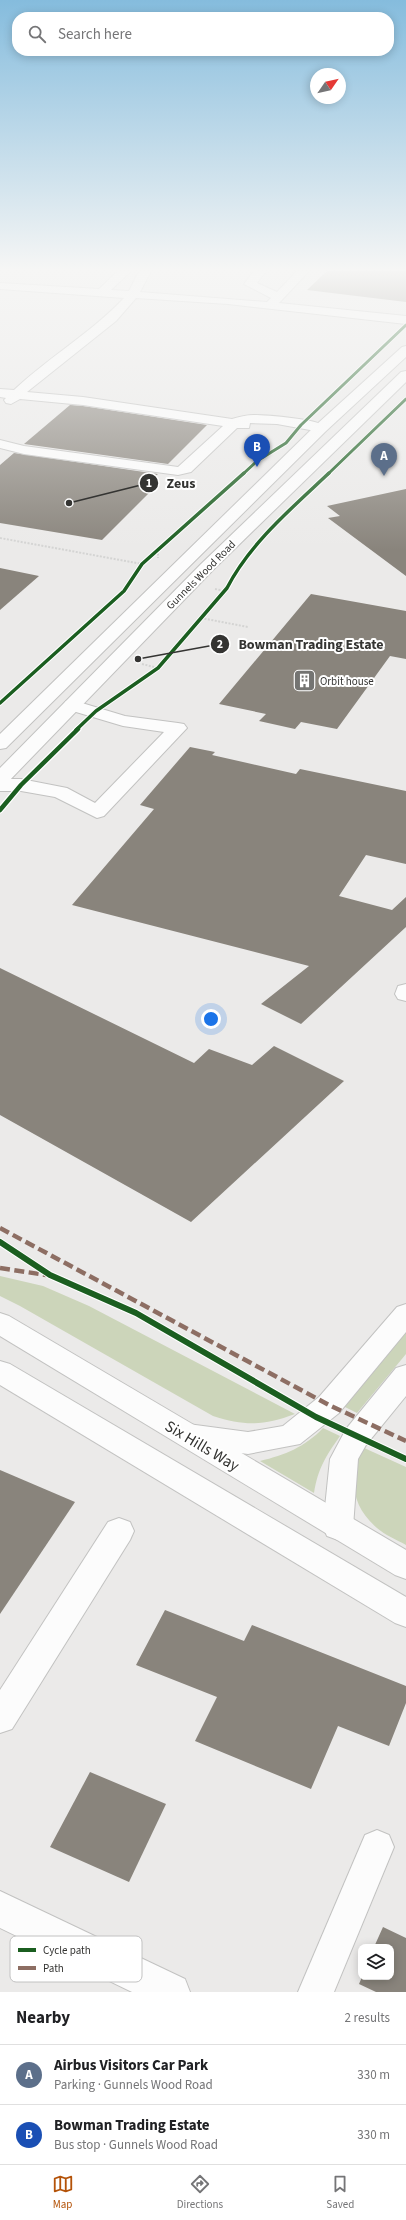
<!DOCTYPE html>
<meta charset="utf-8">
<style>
:root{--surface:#fff;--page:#f2f2f2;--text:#202124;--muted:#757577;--line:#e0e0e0;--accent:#b45309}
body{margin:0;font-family:"Source Sans 3",sans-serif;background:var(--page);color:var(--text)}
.controls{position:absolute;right:12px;bottom:12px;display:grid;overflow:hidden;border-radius:8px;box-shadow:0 2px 10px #0003}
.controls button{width:36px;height:36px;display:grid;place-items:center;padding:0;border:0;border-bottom:1px solid var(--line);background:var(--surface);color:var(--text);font:20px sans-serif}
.compass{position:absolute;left:310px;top:68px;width:36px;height:36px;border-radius:50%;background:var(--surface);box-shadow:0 2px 10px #0003;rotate:56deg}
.you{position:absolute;left:211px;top:1019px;width:14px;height:14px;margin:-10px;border:3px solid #fff;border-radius:50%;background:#1a73e8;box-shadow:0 0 0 6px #1a73e833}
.badge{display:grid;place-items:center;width:26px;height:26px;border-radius:50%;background:var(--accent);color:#fff;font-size:13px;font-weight:700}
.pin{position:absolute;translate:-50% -33px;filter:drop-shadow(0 1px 2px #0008)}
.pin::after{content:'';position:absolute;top:21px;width:14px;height:12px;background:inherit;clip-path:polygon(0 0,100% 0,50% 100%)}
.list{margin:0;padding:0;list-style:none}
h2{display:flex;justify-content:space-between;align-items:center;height:52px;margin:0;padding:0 16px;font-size:17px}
h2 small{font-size:13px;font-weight:400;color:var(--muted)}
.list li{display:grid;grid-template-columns:26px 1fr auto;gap:12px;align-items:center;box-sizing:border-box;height:60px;padding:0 16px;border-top:1px solid var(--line)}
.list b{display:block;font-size:15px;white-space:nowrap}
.list p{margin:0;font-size:13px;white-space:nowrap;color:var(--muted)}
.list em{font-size:13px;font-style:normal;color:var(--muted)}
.icon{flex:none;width:22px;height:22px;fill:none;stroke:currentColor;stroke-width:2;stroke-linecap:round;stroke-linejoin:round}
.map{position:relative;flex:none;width:406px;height:1992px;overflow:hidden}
.search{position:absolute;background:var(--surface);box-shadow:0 2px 10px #0003;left:12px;right:12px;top:12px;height:44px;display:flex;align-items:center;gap:10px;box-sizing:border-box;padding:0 14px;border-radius:16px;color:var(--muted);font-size:15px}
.sheet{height:172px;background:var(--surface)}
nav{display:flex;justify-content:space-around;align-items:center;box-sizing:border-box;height:56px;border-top:1px solid var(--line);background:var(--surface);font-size:11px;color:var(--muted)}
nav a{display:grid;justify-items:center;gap:2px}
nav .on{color:var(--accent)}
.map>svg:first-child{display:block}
.green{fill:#ccd5ba}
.building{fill:#89847c}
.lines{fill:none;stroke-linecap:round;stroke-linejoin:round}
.minor-casing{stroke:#c2c2c1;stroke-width:2}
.major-casing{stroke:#c2c2c1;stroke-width:2}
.path{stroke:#d4d4d3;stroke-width:2;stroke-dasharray:2 1.5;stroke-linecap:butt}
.minor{fill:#fcfcfc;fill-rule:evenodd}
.major{fill:#fcfcfc;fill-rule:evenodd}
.quiet{stroke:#8d6e63;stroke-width:4.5;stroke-dasharray:10 4.5;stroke-linecap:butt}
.cycleway-far3-casing{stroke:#fff;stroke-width:4.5}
.cycleway-far2-casing{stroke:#fff;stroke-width:5.5}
.cycleway-far1-casing{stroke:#fff;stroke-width:7}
.cycleway-casing{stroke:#fff;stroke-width:8}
.cycleway-far3{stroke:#1b5e20;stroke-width:3}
.cycleway-far2{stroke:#1b5e20;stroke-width:3.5}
.cycleway-far1{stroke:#1b5e20;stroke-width:4.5}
.cycleway{stroke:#1b5e20;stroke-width:6}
.labels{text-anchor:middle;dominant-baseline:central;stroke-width:4;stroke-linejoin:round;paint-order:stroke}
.far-street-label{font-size:11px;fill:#343432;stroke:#fff}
.far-poi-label{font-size:11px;fill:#343432;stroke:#fff;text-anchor:start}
.near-street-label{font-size:16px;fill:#343432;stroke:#fff}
.key{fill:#fff;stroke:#c2c2c2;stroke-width:1}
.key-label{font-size:11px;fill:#343432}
.leader{fill:none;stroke:#343432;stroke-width:1.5}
.callout-dot{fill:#343432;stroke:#fff;stroke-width:1.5}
.mark-label{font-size:12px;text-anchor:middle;font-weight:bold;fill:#fff}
.callout-label{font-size:14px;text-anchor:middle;font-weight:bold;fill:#343432;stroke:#fff;stroke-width:4;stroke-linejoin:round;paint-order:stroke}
</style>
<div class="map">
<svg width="406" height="1992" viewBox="0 0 406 1992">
<rect width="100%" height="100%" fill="#ebeae9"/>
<g class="green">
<path d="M0 1276 43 1286 89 1306 295 1414C263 1426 245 1426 213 1416L20 1306 0 1296Z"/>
<polygon points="404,1333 406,1333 406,1354 357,1413 343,1406"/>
<path d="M323 1428 340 1436C326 1456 318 1468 314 1493L260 1461C285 1455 305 1447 323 1428Z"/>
<path d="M362 1447 406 1467V1545C397 1540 385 1535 377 1528 350 1505 349 1477 362 1447Z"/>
</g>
<g class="building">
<polygon points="327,271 406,271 406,302 307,290"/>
<polygon points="70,405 83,406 207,425 168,464 24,444"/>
<polygon points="14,453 158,474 149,482 158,484 102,540 0,523 0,465"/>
<polygon points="406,489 406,576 328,518 340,516 327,506"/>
<polygon points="0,568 39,576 0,610"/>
<polygon points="311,594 406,611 406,659 390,656 337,729 301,722 295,729 259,721 266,714 219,704"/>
<polygon points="190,747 215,752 212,755 296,774 300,769 406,791 406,864 366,855 339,896 392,910 406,897 406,927 301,1024 261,1004 309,966 72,905 154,809 140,805"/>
<polygon points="0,968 194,1063 209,1049 252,1065 274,1046 344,1081 191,1222 0,1115"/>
<polygon points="0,1470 75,1502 0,1614"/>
<polygon points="165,1610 244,1641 252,1625 406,1686 406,1703 389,1746 338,1726 311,1789 195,1741 217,1697 136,1665"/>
<polygon points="90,1772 166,1804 129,1882 50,1847"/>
<polygon points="383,1927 406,1938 406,1992 376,1992 359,1984 362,1977 391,1977 391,1947 374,1947"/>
</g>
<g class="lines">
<defs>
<g id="minor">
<path d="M118 271H131L111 290 129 291 139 271H151L140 292 267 302 271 298 244 284 254 271H266L257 283 277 292 297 271H309L279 303 406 316V324L228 304 136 298 116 321 27 392 83 397 232 419C239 417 246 415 254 415 266 415 322 419 328 428L321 432 277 424 250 423 249 428H237L191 472 178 475 24 454 0 448V440L24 446 178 467 223 426 83 405 20 399 11 404 6 403 4 400 6 398 0 397V389L14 390C49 357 91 333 124 298L0 289V283L99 289Z"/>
<polygon points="72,700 125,716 178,723 184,724 187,728 104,816 97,818 55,797 21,791 0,791 0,779 21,779 67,788 95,803 164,732 123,726 66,709 63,705 66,701"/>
<polygon points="406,984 406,1001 398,999 395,994 398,986"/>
<polygon points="406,1304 406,1332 339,1413 300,1444 248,1454 188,1446 178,1443 174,1435 178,1427 188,1424 248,1432 283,1426 319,1397 397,1307"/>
<polygon points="406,1365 406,1396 366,1445 358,1459 353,1527 349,1536 338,1540 327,1536 323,1527 330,1459 346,1429 396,1368"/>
<polygon points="119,1518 130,1522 134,1531 130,1540 12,1729 0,1733 0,1690 108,1522"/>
<polygon points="377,1830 389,1835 394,1847 334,1992 298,1992 365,1835"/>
<polygon points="0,1891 185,1979 190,1992 132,1992 0,1928"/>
</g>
<g id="major">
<polygon points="406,346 406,357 326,431 6,748 0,749 0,734 316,425 402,347"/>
<polygon points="406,371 406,382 213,570 7,783 0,785 0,768 201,564 401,372"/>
<polygon points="0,1313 9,1316 406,1550 406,1579 395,1575 0,1336"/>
<polygon points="0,1361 10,1364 406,1597 406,1627 395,1623 0,1385"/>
</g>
</defs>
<use href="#minor" class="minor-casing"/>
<use href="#major" class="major-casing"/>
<g class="path">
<polyline points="0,538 142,564"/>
<polyline points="158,550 158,558"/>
<polyline points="215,589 225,591"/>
<polyline points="201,618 248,627"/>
<polyline points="142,664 158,668"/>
</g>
<use href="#minor" class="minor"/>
<use href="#major" class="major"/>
<g class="quiet">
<polyline points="0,1228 329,1405 406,1441"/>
<polyline points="0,1268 46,1275"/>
</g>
<defs>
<g id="cycleway-far3">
<polyline points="243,474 257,461 286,443 301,425 406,325"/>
<polyline points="328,474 406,399"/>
</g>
<g id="cycleway-far2">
<polyline points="0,703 124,591 142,564 244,473"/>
<path d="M76 730 96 711 158 668 227 588C250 543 293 507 329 473"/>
</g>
<polyline id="cycleway-far1" points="0,810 21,785 78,729"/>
<polyline id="cycleway" points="0,1242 50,1275 136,1313 316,1417 406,1459"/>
</defs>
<use href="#cycleway-far3" class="cycleway-far3-casing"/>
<use href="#cycleway-far2" class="cycleway-far2-casing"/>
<use href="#cycleway-far1" class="cycleway-far1-casing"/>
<use href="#cycleway" class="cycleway-casing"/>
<use href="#cycleway-far3" class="cycleway-far3"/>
<use href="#cycleway-far2" class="cycleway-far2"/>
<use href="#cycleway-far1" class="cycleway-far1"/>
<use href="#cycleway" class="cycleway"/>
</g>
<linearGradient id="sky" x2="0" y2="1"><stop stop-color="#85bcdd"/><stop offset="0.49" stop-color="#f6f6f5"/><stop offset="1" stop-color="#f6f6f5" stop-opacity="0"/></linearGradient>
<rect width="406" height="550" fill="url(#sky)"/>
<defs>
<symbol id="building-square" viewBox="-11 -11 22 22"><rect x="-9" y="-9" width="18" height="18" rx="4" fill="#747472" stroke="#fff"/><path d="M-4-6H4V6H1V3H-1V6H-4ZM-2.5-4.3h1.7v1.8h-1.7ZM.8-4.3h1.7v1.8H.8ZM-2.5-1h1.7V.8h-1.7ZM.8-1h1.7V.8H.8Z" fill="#fff"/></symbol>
</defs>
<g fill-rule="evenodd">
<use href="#building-square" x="292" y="668" width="25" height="25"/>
</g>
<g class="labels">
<g class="far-street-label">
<text transform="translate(201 575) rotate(-45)">Gunnels Wood Road</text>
</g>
<g class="far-poi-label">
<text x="320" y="681">Orbit house</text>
</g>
<g class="near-street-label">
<text transform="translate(202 1446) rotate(31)">Six Hills Way</text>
</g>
</g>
<rect x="10" y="1936" width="132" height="46" rx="6" class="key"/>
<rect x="18" y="1948" width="18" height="4" fill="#1b5e20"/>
<rect x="18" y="1966" width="18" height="4" fill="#8d6e63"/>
<g class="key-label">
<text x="43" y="1954">Cycle path</text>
<text x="43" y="1972">Path</text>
</g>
<path class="leader" d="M69 503L149 483M138 659L220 644"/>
<g class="callout-dot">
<circle cx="69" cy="503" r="4"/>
<circle cx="138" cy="659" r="4"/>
<circle cx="149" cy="483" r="10"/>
<circle cx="220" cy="644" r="10"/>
</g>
<g class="mark-label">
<text x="149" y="487">1</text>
<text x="220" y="648">2</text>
</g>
<g class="callout-label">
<text x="181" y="488">Zeus</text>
<text x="311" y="649">Bowman Trading Estate</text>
</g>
</svg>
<div class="controls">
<button><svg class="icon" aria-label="layers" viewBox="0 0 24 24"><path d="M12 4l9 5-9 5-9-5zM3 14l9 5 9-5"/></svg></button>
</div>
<svg class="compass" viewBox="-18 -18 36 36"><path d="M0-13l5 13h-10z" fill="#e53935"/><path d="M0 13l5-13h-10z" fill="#757577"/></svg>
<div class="you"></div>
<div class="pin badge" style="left:384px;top:476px;background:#5c6f8a">A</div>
<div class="pin badge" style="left:257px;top:467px;background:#1a4fb4">B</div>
<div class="search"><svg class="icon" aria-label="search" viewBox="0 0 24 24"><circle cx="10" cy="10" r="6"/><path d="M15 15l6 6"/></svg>Search here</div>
</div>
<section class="sheet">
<h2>Nearby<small>2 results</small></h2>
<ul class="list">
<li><span class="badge" style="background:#5c6f8a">A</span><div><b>Airbus Visitors Car Park</b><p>Parking · Gunnels Wood Road</p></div><em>330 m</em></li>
<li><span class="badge" style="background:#1a4fb4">B</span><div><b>Bowman Trading Estate</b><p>Bus stop · Gunnels Wood Road</p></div><em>330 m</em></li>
</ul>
</section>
<nav>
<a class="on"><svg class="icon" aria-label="map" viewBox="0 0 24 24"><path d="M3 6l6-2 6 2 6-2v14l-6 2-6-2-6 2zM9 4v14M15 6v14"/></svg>Map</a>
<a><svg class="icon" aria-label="directions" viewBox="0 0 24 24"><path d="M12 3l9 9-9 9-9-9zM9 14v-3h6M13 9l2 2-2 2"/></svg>Directions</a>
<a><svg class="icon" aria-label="saved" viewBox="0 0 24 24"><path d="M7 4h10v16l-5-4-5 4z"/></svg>Saved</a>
</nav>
